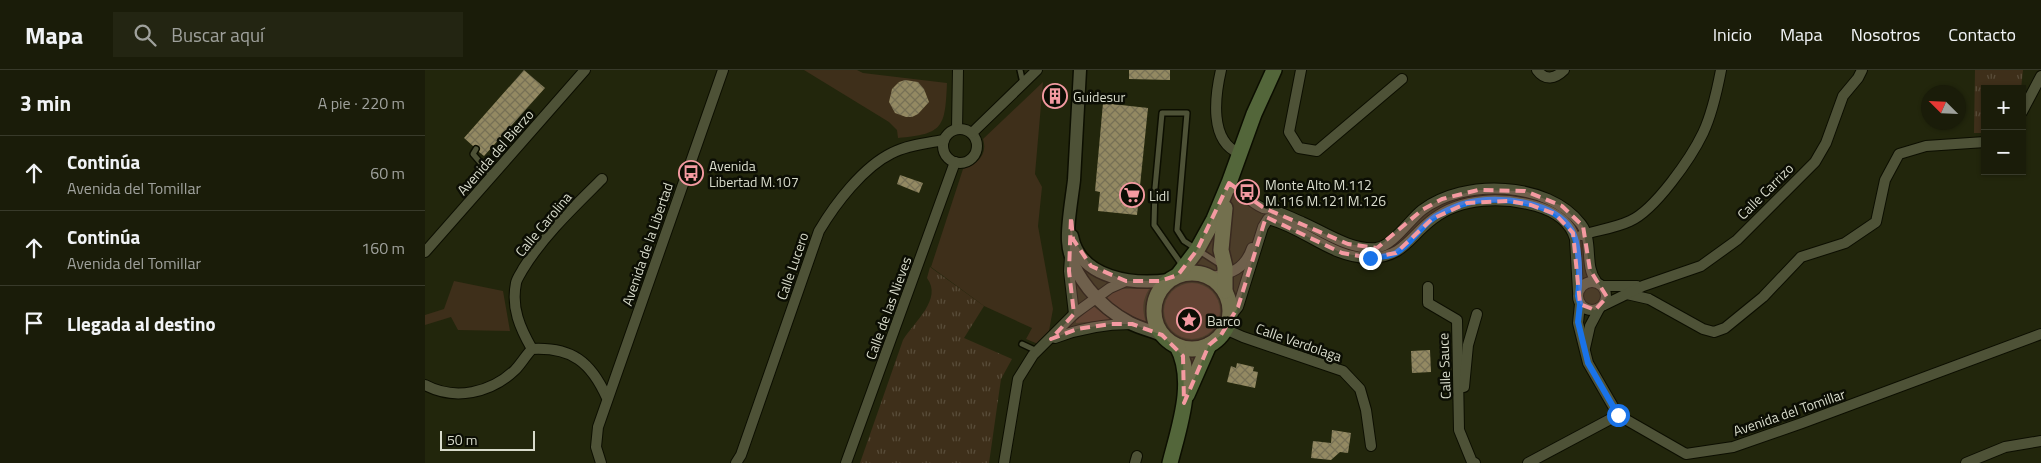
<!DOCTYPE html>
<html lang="es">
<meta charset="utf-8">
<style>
:root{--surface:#1a1c09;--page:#232512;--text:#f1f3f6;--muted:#9fa19c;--line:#383a2a}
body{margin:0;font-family:"Titillium Web",sans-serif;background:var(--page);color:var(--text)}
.controls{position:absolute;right:15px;top:15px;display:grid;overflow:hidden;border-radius:0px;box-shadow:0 1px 4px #0004}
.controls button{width:45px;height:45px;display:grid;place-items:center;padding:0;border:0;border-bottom:1px solid var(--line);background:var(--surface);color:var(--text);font:25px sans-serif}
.compass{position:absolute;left:1496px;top:15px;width:45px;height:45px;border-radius:50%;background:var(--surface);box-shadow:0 1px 4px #0004;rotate:294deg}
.scale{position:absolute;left:15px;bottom:12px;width:95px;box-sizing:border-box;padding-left:5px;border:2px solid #d8dbcb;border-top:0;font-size:14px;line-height:18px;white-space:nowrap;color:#d8dbcb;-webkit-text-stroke:4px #0c0e04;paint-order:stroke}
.stop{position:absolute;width:15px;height:15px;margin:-11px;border:4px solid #1a73e8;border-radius:50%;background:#fff}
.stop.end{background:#1a73e8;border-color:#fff;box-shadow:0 1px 5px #0008}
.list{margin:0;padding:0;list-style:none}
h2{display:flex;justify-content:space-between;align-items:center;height:65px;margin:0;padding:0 20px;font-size:21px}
h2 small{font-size:16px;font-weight:400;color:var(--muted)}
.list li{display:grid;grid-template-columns:32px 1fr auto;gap:15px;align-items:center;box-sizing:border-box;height:75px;padding:0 20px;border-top:1px solid var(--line)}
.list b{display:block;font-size:19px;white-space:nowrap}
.list p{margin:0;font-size:16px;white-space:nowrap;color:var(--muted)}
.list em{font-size:16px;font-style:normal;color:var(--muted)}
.icon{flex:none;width:28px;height:28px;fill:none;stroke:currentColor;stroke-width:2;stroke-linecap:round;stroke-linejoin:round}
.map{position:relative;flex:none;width:1616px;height:393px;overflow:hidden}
header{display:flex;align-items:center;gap:30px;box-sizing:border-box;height:70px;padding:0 25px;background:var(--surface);border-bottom:1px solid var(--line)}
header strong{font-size:24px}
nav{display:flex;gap:28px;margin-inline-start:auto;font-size:18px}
.search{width:350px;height:45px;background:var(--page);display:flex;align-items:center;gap:12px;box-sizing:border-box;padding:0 18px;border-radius:0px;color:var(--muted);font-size:19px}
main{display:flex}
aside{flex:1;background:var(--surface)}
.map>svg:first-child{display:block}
.green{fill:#3e2f1a}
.park{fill:url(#park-tufts)}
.building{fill:url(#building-cross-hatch)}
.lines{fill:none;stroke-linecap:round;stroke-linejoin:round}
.service-casing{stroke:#0c0e00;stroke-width:8}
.minor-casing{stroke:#0c0e00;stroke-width:12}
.tertiary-casing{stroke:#0c0e00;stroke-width:15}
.secondary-casing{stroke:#0c0e00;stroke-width:18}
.service{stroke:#4e5237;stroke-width:5}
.minor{stroke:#4e5237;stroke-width:10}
.tertiary{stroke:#4e5237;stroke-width:12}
.secondary{stroke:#53663a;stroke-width:15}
.route{stroke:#1a73e8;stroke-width:6}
.marked{fill:#f49aa1;fill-opacity:0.2;stroke:#f49aa1;stroke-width:4;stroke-dasharray:10 6;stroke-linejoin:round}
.labels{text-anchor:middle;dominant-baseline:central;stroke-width:5;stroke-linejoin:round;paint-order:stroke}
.poi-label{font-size:14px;fill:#d8dbcb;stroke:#0c0e04;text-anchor:start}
.street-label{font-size:14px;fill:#d8dbcb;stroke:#0c0e04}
</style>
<header>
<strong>Mapa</strong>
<div class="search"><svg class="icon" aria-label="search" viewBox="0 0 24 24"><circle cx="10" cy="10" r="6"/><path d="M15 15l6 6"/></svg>Buscar aquí</div>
<nav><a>Inicio</a><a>Mapa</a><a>Nosotros</a><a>Contacto</a></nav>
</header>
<main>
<aside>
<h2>3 min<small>A pie · 220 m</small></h2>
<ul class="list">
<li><svg class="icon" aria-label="ahead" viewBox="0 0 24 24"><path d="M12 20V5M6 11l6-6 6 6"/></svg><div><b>Continúa</b><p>Avenida del Tomillar</p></div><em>60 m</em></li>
<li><svg class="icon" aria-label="ahead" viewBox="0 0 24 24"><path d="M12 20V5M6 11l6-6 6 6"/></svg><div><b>Continúa</b><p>Avenida del Tomillar</p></div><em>160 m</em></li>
<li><svg class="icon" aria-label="arrive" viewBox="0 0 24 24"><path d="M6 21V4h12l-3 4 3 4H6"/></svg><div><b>Llegada al destino</b></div></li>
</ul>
</aside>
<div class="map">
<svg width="1616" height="393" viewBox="0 0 1616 393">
<defs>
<pattern id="park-tufts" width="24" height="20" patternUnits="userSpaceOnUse" patternTransform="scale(1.25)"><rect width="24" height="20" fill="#3e2f1a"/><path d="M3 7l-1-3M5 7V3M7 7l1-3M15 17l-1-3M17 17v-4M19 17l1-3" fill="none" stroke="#594d3a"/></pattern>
<pattern id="building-cross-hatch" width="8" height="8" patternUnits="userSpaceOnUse" patternTransform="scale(1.25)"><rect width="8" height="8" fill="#938962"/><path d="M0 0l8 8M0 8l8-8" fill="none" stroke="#767055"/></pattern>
</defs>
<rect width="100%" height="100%" fill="#22260c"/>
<g class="green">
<path d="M379 0H432L438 3 522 13C520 57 519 64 473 68L472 60 464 52Z"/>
<path d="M618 12 610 104 617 117 613 156 628 239 624 261 613 274 601 269 607 258 559 236 506 197 538 99C552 94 563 85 558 69Z"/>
<polygon points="29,211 78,221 85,261 33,260 26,247 0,255 0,245 19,239"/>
<circle cx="767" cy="241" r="28"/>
<path d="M695 219H724C717 231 717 239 721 253L703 244 681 229 690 221Z"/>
<polygon points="668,236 686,250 651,253 651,251"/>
</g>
<g class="park">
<polygon points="1550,0 1598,0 1596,19 1560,19 1560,63 1549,63"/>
<path d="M505 197 559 236 539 268 587 289 576 309 564 393H435L478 270C489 252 518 229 502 208Z"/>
</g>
<g class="building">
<polygon points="99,0 120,18 59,86 54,82 54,76 48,76 39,68"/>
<polygon points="704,0 745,0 745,10 704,9"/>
<polygon points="480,10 493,12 499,19 504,32 493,44 487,47 481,47 470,43 464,32 467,19 474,12"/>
<polygon points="678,33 723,38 712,145 673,141 675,122 670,121"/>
<polygon points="475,105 498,113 494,123 472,114"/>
<polygon points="1005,280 1006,302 987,303 986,281"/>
<polygon points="812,293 829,297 828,301 833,302 830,318 802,312 806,296 811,298"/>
<polygon points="907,360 926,363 923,383 915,382 906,390 886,388 888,371 906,373"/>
</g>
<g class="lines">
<defs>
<g id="service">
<polyline points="595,0 598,13"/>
<polyline points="51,79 48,84 67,106"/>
<polyline points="757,195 729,155 730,118 737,43 762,43 752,160 759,171 796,195"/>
<polyline points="597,274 612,281"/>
</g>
<g id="minor">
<path d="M796 0C790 26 784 71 814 83"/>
<polyline points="876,0 864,62 874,78 892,81 977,9"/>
<path d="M1112 0C1120 11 1130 9 1139 0"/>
<polyline points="1597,42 1616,6"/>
<polyline points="532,59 533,0"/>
<circle cx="535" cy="76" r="17"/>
<polyline points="547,63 612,0"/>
<path d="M804 113C815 121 826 133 838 138 840 139 843 138 845 139 856 142 867 148 877 152 900 162 925 180 951 178 968 176 984 150 997 140 1039 108 1123 111 1156 154 1169 171 1159 195 1171 211"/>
<path d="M1157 165C1173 160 1190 158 1205 151 1230 140 1266 88 1278 63 1287 44 1292 21 1296 0"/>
<polyline points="0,182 160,0"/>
<polyline points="645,187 644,201 649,244"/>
<path d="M786 207C806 204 820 199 827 178"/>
<circle cx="1167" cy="226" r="14"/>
<polyline points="1178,216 1212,216"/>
<polyline points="1003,217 1003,233 1032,250 1034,360 1047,392 1050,393"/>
<polyline points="1202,224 1224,229 1278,259 1289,262 1300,258 1338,227 1376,187 1420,173 1451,152 1460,110 1474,84 1501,76 1560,72"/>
<polyline points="1155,234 1153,253 1163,293 1193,345 1261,384 1308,377 1377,353 1616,264"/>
<polyline points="1179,235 1218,216 1276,196 1312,170 1390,92 1401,73 1418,26 1433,8 1437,0"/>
<path d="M805 247 813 237 838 157 843 149C878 157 907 189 945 188 979 187 984 167 1008 149 1037 127 1078 127 1111 136 1128 141 1145 151 1150 169L1153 221"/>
<polyline points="800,259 818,267 918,301 935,319 941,340 946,376"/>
<path d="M630 268C656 258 679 254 707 254"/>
<polyline points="1160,278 1165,256 1174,239"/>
<path d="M107 279C95 258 86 238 91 213 92 208 96 203 98 199 119 165 149 137 177 109"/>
<path d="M0 315C30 331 66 323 90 300 96 294 101 285 107 279 147 277 166 292 182 328"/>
<polyline points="1039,317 1043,275 1052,244"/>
<polyline points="176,393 171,377 173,357 298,0"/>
<path d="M311 393 316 385 394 161C410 134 438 97 467 83 482 75 503 73 519 70"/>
<polyline points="421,393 530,92"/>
<polyline points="579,393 593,309 608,285 649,244 685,218 701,211"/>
<polyline points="710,393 712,386"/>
<polyline points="1103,393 1193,345"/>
<polyline points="1541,393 1580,377 1616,371"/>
</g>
<g id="tertiary">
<path d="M655 0C653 37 651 74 649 110 647 128 642 154 643 171 645 205 676 238 705 253 715 258 727 261 737 265"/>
<path d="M647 166C655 209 709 215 744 210"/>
</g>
<g id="secondary">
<circle cx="767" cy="241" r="38"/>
<polyline points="753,205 772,180 789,149 804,113 829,44 849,0"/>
<polyline points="800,221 800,197 796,180 800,138"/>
<polyline points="762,325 784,275"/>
<path d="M745 393C754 357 771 311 752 276"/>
</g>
</defs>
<use href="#service" class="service-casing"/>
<use href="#minor" class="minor-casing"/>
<use href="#tertiary" class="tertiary-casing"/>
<use href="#secondary" class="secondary-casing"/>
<use href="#service" class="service"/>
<use href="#minor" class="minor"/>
<use href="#tertiary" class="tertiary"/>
<use href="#secondary" class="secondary"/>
</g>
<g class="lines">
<path class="route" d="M945 188C953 187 964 187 971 183 989 172 998 151 1017 143 1025 139 1034 135 1042 133 1072 125 1130 131 1147 161 1155 174 1155 211 1153 226L1155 234 1153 252 1163 293 1193 345"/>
</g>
<path class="marked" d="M804 113 839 138 923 174 952 178 997 140 1017 129 1053 120 1100 121 1137 136 1158 156 1165 200 1182 227 1170 240 1155 234 1148 163 1130 144 1106 135 1084 131 1042 133 1007 149 971 183 945 188 917 183 841 147 813 237 796 265 784 275 759 333 758 286 737 265 707 254H686L652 259 626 269 649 244 644 201 646 147 648 169 666 196 701 211H735L753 205 772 180Z"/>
<defs>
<symbol id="building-ring" viewBox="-11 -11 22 22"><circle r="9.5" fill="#0c0e04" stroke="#f49aa1" stroke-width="1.5"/><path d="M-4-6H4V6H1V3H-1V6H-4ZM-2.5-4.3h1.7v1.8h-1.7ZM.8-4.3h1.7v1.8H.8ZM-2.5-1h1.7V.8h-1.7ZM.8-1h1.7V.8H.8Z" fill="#f49aa1"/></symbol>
<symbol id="bus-ring" viewBox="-11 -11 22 22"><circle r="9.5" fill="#0c0e04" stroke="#f49aa1" stroke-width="1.5"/><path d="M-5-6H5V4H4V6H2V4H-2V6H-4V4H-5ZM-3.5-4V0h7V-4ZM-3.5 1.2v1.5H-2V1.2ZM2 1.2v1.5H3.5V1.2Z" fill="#f49aa1"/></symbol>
<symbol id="supermarket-ring" viewBox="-11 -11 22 22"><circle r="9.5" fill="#0c0e04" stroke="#f49aa1" stroke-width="1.5"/><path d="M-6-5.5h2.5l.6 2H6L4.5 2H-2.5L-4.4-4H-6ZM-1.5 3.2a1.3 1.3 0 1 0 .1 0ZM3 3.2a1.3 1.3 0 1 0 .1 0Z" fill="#f49aa1"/></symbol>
<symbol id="sight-ring" viewBox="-11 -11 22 22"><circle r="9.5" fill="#0c0e04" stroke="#f49aa1" stroke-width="1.5"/><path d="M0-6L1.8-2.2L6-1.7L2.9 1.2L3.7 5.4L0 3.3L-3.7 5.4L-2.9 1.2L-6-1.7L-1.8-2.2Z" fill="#f49aa1"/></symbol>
</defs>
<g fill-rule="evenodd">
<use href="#building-ring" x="616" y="12" width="28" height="28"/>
<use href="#bus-ring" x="252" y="89" width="28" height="28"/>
<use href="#bus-ring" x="808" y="108" width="28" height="28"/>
<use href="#supermarket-ring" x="693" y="111" width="28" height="28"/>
<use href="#sight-ring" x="750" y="236" width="28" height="28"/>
</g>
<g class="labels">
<g class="poi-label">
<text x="648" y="26">Guidesur</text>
<text x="284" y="95">Avenida<tspan x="284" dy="16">Libertad M.107</tspan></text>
<text x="840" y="114">Monte Alto M.112<tspan x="840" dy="16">M.116 M.121 M.126</tspan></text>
<text x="724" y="125">Lidl</text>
<text x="782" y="250">Barco</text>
</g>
<g class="street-label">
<text transform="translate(70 82) rotate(-49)">Avenida del Bierzo</text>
<text transform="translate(1340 121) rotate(-45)">Calle Carrizo</text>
<text transform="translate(118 154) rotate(-50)">Calle Carolina</text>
<text transform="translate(222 174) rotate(-71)">Avenida de la Libertad</text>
<text transform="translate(367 196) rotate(-71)">Calle Lucero</text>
<text transform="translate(463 238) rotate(-70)">Calle de las Nieves</text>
<text transform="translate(874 272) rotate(19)">Calle Verdolaga</text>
<text transform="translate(1019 296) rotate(-92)">Calle Sauce</text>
<text transform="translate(1364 342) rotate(-19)">Avenida del Tomillar</text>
</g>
</g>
</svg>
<div class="controls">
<button>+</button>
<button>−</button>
</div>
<svg class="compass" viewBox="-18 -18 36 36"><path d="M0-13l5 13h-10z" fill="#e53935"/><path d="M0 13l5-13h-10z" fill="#9fa19c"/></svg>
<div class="scale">50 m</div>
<div class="stop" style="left:1193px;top:345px"></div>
<div class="stop end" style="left:945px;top:188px"></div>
</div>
</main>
